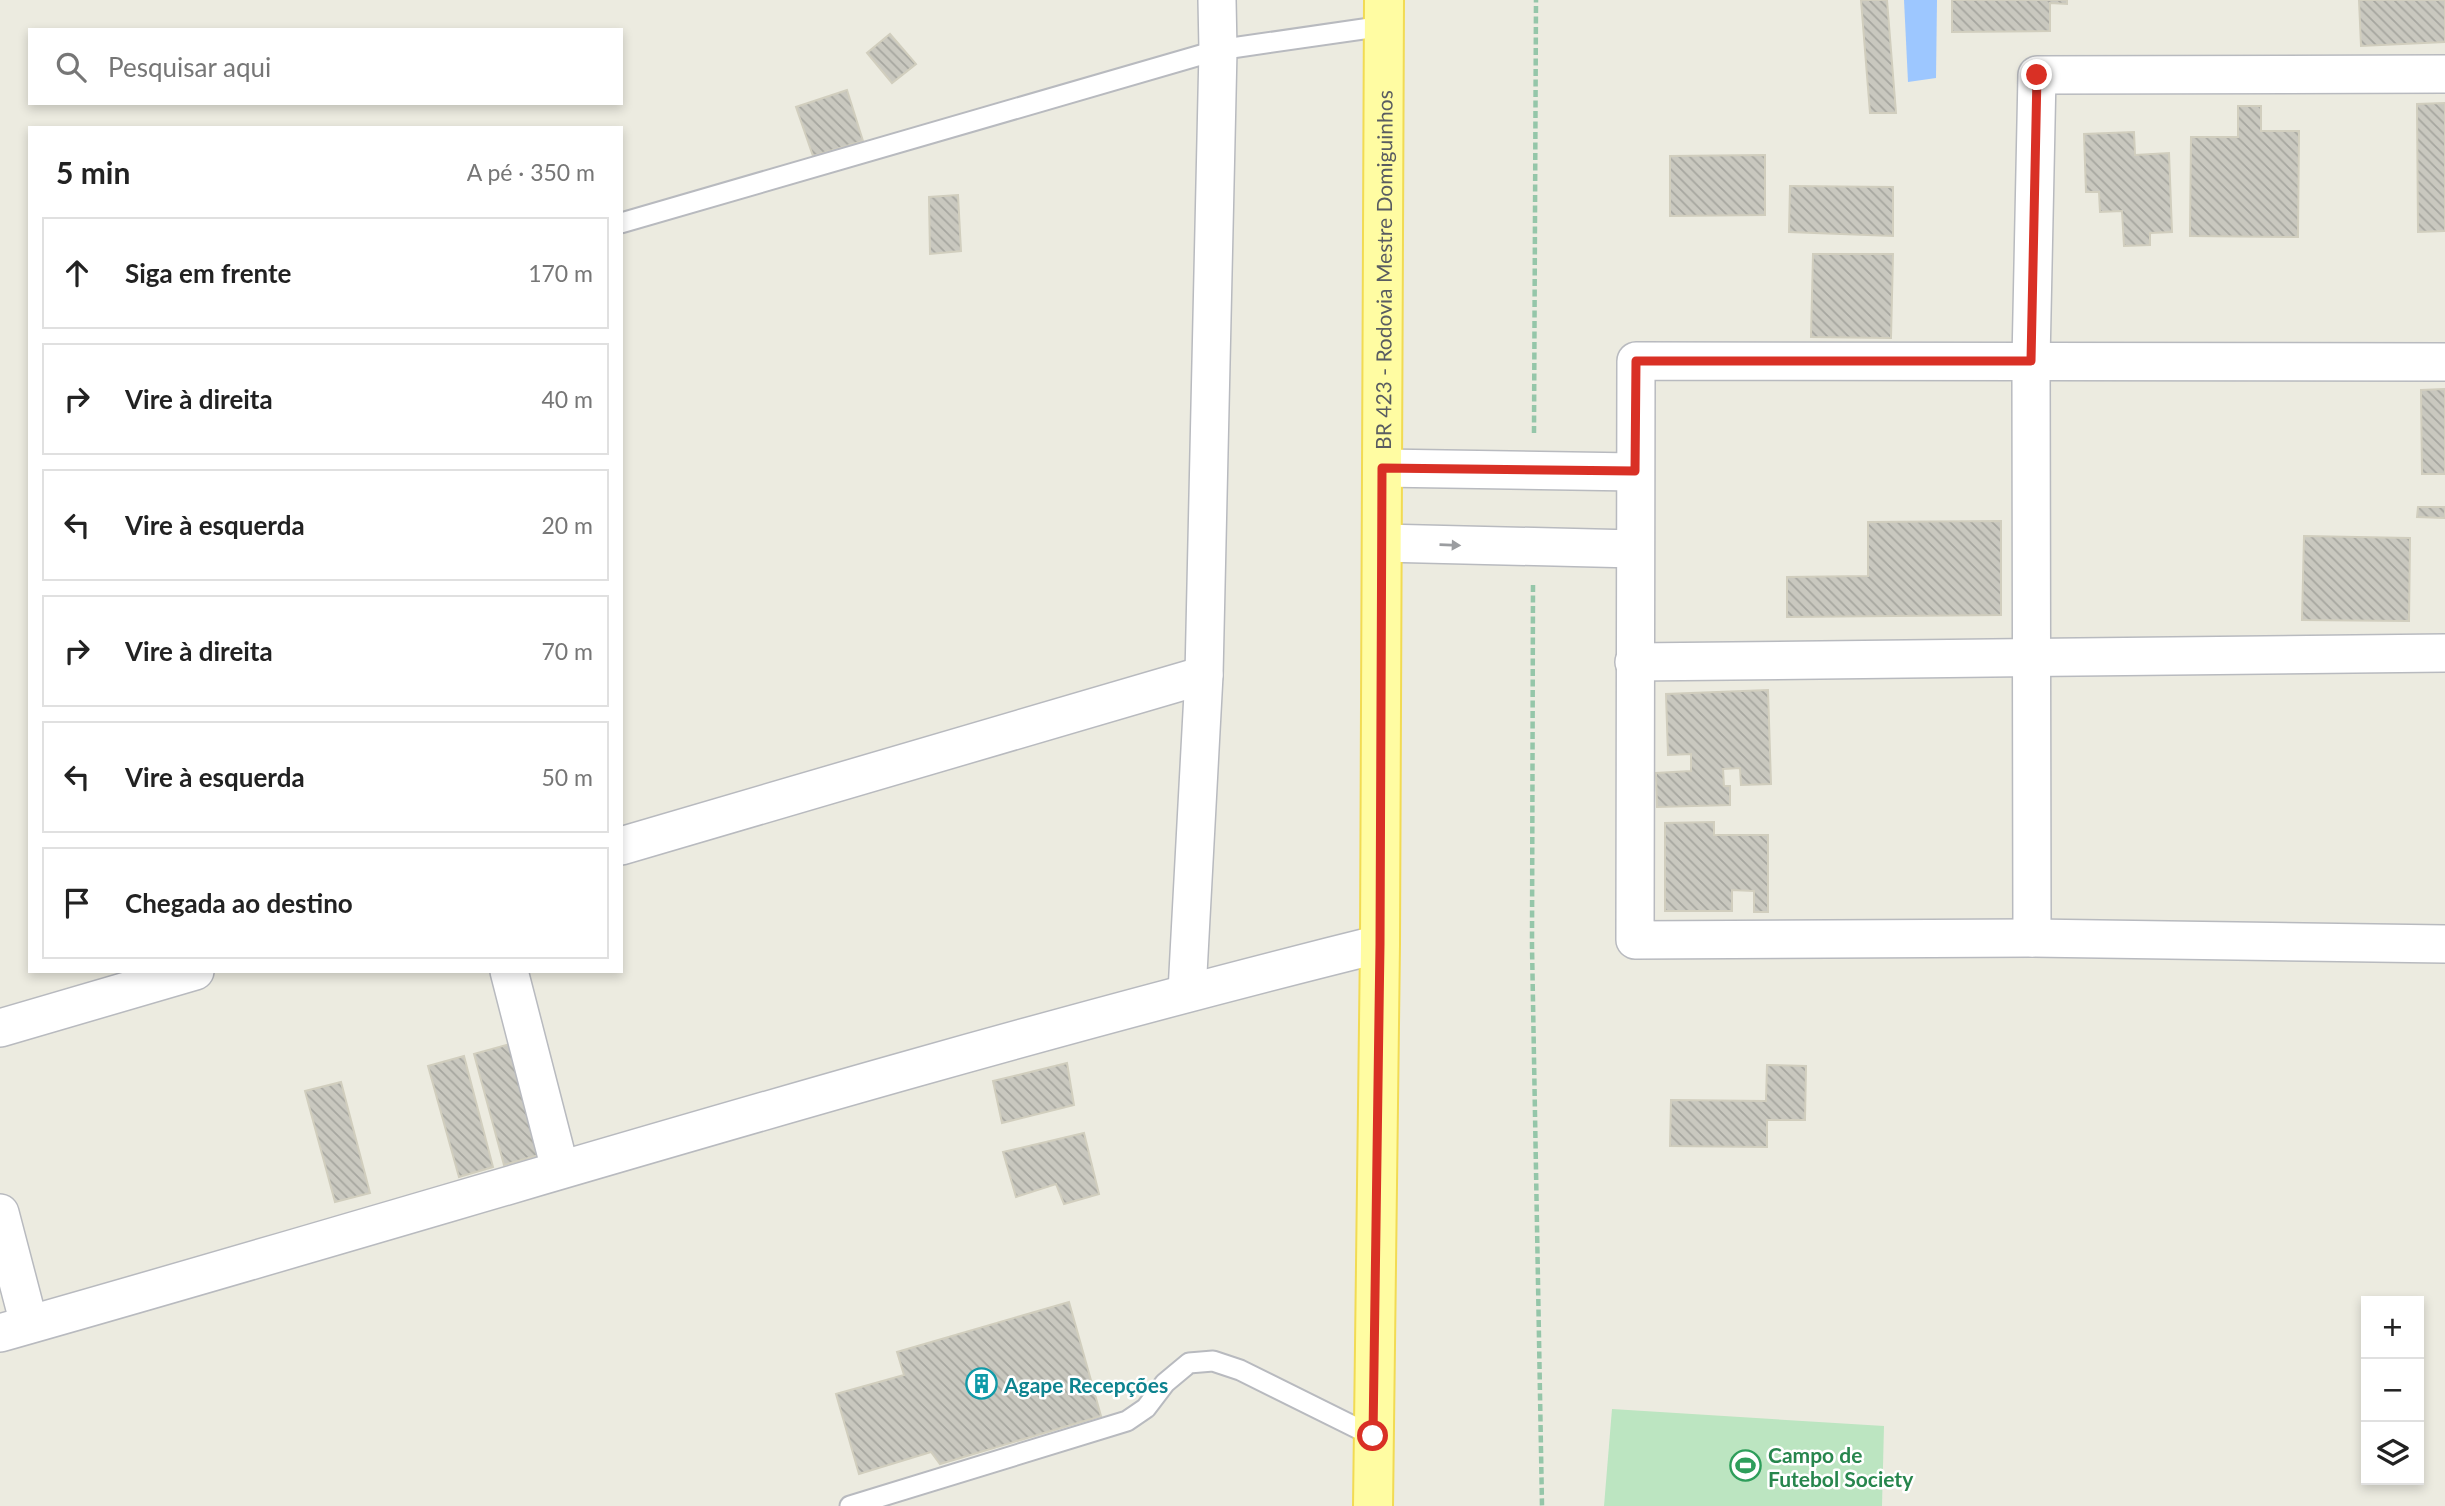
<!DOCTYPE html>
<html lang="pt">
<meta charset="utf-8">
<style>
:root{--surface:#fff;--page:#f2f2f2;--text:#222;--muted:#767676;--line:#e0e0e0}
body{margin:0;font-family:Lato,sans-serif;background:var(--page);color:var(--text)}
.controls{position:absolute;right:21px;bottom:21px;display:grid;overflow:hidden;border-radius:0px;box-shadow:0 4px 10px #0003}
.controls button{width:63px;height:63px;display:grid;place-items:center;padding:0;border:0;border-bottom:2px solid var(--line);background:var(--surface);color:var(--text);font:35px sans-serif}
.stop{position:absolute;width:21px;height:21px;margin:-16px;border:5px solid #d93025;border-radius:50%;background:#fff}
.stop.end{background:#d93025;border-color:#fff;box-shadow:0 2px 7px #0008}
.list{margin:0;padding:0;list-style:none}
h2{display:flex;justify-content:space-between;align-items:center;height:91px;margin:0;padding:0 28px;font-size:30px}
h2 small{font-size:23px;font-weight:400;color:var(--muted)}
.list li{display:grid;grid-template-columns:46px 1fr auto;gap:21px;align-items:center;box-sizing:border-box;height:112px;margin:0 14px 14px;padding:0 14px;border:2px solid var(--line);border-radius:0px}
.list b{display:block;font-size:26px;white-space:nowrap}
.list em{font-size:23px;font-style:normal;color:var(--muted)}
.icon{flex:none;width:38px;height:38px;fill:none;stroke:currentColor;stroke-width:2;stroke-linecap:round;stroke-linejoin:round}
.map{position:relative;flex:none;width:2445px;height:1506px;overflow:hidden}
.search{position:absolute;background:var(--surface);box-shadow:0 4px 10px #0003;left:28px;top:28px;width:595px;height:77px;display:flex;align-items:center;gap:18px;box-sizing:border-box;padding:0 24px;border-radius:0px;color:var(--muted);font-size:26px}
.panel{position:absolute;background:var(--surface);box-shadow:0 4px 10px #0003;left:28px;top:126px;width:595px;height:847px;border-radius:0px}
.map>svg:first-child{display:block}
.park{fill:#bce5c1}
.water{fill:#9dc7ff}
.building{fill:url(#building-back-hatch);stroke:#d1cebe;stroke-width:2}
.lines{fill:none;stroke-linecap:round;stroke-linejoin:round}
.service-casing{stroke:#b8babf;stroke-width:23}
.minor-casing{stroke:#b8babf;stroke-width:40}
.primary-casing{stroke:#f2db53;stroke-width:42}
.path{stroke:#95c6a9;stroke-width:4.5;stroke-dasharray:7 3.5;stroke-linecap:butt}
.service{stroke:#fff;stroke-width:19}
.minor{stroke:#fff;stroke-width:37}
.primary{stroke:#fffca2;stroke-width:38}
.oneway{fill:#9b9da0}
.route{stroke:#d93025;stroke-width:9}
.labels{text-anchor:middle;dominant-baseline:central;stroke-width:5;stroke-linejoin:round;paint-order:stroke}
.street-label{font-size:21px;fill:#595c61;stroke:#fff}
.culture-label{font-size:21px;font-weight:bold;fill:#0d838f;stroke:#fff;text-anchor:start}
.leisure-label{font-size:21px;font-weight:bold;fill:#27864d;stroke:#fff;text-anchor:start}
</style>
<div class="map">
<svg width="2445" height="1506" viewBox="0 0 2445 1506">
<defs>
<pattern id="building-back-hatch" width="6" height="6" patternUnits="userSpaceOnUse" patternTransform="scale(1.75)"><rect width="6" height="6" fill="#c9c8bf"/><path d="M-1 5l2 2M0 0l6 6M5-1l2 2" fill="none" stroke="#a6a69f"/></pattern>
</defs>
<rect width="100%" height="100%" fill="#ecebe0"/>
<polygon class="park" points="1612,1409 1884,1426 1882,1506 1604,1506"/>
<polygon class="water" points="1904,0 1937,0 1936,78 1908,82"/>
<g class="building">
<polygon points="1861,0 1887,0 1896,113 1870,113"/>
<polygon points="1952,0 2067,0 2067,4 2050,3 2050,31 1952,32"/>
<polygon points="2359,0 2445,0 2445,42 2361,46"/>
<polygon points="890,34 916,64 892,83 867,53"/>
<polygon points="847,90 863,141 813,156 796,107"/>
<polygon points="2445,103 2445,231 2418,232 2417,104"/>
<polygon points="2238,106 2261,106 2261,131 2299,131 2298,237 2190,236 2191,137 2238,137"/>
<polygon points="2134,132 2135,155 2169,153 2172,232 2150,233 2150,245 2124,246 2122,211 2100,212 2099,192 2086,192 2084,134"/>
<polygon points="1765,155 1765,215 1670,216 1670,156"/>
<polygon points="1790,186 1893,187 1893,236 1789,232"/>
<polygon points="958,195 961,251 930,254 929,197"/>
<polygon points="1813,254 1893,254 1891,338 1811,337"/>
<polygon points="2445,389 2445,474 2422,474 2421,390"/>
<polygon points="2418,507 2445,507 2445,518 2417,517"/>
<polygon points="2001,521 2001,615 1787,617 1787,577 1868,576 1868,522"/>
<polygon points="2304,536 2410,538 2409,621 2302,620"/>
<polygon points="1768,690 1771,784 1741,785 1740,768 1723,769 1724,786 1730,786 1730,805 1657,807 1656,773 1691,771 1691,754 1668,755 1666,694"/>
<polygon points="1714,822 1714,835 1768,835 1768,912 1754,912 1754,891 1732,890 1732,911 1665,911 1665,823"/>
<polygon points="510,1044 539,1155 504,1165 474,1054"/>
<polygon points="464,1056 493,1167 459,1177 428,1066"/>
<polygon points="1067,1063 1074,1105 1002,1123 993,1081"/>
<polygon points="1767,1065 1806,1066 1805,1120 1767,1120 1767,1147 1670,1146 1671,1100 1766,1101"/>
<polygon points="341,1082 370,1193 335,1202 305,1091"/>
<polygon points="1084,1133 1099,1194 1064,1204 1056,1184 1016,1197 1003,1152"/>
<polygon points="1069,1302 1101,1416 940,1464 931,1452 859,1474 836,1394 904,1375 897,1352"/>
</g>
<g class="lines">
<defs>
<g id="service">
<polyline points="621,223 1218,50 1384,26"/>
<polyline points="850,1506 1127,1421 1146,1408 1165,1383 1189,1363 1213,1361 1240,1370 1373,1436"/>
</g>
<g id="minor">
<polyline points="2445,362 1636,361 1635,940 2032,938 2445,944"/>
<polyline points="1382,468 1635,472"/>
<polyline points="1382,543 1635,549"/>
<polyline points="1634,662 2445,653"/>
<polyline points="621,846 1204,675"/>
<polyline points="2032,938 2031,361 2037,75 2445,74"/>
<polyline points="509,971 560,1169"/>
<polyline points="1187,992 1204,675 1218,50 1217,0"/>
<polyline points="0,1028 195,971"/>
<polyline points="0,1213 29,1324"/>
<path d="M0 1333C460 1203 916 1059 1380 944"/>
</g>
<g id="primary">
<path id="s1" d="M1373 1506 1380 944 1384 0"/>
</g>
</defs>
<use href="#service" class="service-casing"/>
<use href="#minor" class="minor-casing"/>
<use href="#primary" class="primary-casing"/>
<g class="path">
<polyline points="1534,433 1536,0"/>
<polyline points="1533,585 1532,946 1542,1506"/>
</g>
<use href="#service" class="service"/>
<use href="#minor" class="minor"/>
<use href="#primary" class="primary"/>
</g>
<defs><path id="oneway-solid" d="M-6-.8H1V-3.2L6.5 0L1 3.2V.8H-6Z" transform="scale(1.75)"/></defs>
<use class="oneway" href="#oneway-solid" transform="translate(1450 545) rotate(2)"/>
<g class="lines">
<polyline class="route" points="1373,1436 1380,944 1382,468 1635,471 1636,361 2031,361 2037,75"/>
</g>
<defs>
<symbol id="building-ring" viewBox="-11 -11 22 22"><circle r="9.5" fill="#fff" stroke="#0f9aa8" stroke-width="1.5"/><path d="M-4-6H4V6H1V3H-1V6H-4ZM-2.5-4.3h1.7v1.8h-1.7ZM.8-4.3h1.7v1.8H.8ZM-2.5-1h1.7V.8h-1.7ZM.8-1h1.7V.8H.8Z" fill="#0f9aa8"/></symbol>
<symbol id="stadium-ring" viewBox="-11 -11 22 22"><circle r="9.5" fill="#fff" stroke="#2e9e5b" stroke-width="1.5"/><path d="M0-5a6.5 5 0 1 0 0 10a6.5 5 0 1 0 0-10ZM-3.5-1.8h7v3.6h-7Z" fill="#2e9e5b"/></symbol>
</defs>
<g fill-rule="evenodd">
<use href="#building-ring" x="964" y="1366" width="35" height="35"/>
<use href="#stadium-ring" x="1728" y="1448" width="35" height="35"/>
</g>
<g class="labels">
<g class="street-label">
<text stroke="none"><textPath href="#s1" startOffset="1236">BR 423 - Rodovia Mestre Domiguinhos</textPath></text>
</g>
<g class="culture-label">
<text x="1004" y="1384">Agape Recepções</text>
</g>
<g class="leisure-label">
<text x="1768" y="1454">Campo de<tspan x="1768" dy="24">Futebol Society</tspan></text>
</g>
</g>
</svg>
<div class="controls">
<button>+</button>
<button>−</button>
<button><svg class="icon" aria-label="layers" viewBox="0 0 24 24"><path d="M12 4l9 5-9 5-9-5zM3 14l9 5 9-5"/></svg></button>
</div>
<div class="stop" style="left:1373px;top:1436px"></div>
<div class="stop end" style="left:2037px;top:75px"></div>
<div class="search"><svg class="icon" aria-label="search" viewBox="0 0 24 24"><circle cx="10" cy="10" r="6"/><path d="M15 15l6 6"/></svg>Pesquisar aqui</div>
<section class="panel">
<h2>5 min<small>A pé · 350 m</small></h2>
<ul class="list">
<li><svg class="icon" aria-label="ahead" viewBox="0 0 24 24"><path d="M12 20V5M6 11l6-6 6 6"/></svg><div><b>Siga em frente</b></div><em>170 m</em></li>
<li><svg class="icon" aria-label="right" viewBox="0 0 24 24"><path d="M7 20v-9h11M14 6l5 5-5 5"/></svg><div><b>Vire à direita</b></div><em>40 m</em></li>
<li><svg class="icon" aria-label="left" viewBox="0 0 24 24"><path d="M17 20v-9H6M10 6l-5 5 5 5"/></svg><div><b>Vire à esquerda</b></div><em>20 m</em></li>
<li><svg class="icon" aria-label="right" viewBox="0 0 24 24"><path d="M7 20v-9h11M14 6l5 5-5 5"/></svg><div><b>Vire à direita</b></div><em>70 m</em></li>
<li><svg class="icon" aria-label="left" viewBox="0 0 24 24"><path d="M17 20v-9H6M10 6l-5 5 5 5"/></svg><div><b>Vire à esquerda</b></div><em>50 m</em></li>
<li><svg class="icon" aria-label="arrive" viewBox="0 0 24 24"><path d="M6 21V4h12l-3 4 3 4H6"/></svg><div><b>Chegada ao destino</b></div></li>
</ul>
</section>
</div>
